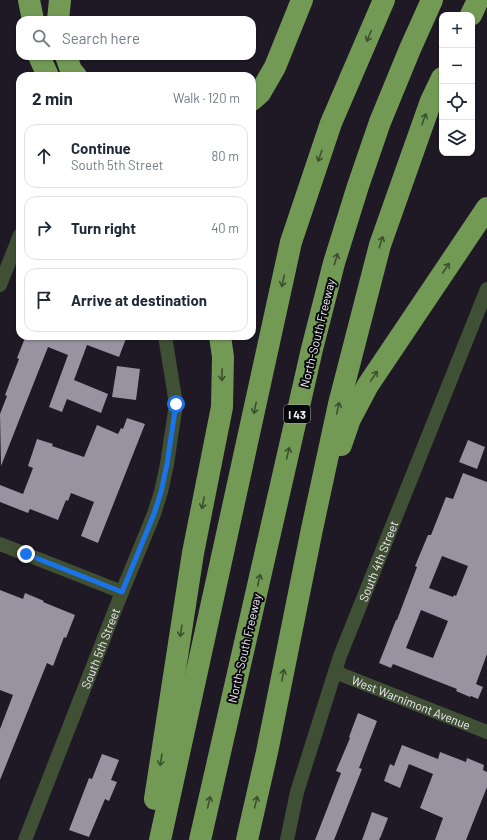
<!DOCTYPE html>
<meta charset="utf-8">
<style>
:root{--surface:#fff;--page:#f6f6f7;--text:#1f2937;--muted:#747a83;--line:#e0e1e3}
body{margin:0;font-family:Barlow,sans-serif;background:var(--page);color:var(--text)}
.controls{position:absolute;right:12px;top:12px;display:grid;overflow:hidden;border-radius:8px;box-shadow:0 1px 3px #0004}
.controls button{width:36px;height:36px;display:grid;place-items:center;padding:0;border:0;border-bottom:1px solid var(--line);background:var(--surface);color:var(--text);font:20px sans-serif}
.stop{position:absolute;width:12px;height:12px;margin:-9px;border:3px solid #1a73e8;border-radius:50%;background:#fff}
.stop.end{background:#1a73e8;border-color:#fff;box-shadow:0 1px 4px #0008}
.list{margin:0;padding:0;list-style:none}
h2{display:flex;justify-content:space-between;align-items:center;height:52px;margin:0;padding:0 16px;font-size:17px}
h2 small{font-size:13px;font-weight:400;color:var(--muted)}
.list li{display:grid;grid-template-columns:26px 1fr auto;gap:12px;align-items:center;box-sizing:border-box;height:64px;margin:0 8px 8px;padding:0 8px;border:1px solid var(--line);border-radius:12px}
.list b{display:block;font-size:15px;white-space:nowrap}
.list p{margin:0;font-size:13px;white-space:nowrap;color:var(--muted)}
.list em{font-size:13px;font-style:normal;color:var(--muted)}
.icon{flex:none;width:22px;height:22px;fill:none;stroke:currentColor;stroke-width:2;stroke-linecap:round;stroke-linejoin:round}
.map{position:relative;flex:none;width:487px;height:840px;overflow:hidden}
.search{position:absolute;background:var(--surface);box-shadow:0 1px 3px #0004;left:16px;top:16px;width:240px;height:44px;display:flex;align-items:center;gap:10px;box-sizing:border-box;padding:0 14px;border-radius:12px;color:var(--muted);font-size:15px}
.panel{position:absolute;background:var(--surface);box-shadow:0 1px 3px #0004;left:16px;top:72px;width:240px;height:268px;border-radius:12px}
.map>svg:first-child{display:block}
.building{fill:#9892a1;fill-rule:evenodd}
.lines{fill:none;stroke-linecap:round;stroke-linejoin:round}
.street{stroke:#405035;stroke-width:14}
.highway{stroke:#729a55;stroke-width:22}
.oneway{stroke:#3c5030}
.route{stroke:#1a73e8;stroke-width:5}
.labels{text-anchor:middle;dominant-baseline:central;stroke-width:4;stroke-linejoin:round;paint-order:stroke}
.shield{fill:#07060a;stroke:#a9a7ae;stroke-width:1}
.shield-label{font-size:11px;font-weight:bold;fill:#efecf4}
.street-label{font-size:12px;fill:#efecf4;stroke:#07060a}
</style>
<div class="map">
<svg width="487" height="840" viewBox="0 0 487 840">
<rect width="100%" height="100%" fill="#1e1924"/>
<g class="building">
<polygon points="23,336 127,336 119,357 87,345 74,380 108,394 101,413 67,399 62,412 49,407 68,355 48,347 1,466 0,414 7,396 5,395 19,359 17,358 25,338 22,337"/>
<polygon points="117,366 140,369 136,400 112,397"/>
<polygon points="127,418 145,424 98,543 81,536 94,502 71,493 68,501 66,500 58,520 30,509 28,513 0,502 0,485 23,494 33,468 28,466 37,439 53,444 52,446 84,457 97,425 118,434 121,428 123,429"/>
<polygon points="468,440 485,447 477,469 459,462"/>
<path d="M463 473 487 482V654L476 684 483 687 478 699 471 696 470 697 456 691 457 689 393 664 391 668 379 663 396 620H397L417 567 415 566 428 535H431L446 497 453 499ZM442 556 468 566 456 596 454 595 453 597 429 588ZM421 610 448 621 433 658 406 648Z"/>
<polygon points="0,590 23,599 25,593 44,601 43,602 75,615 66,638 64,637 53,666 47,663 0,780 0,729 13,695 0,690"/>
<polygon points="358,713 377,721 359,768 362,769 334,840 315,840 341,773 336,771 350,738 349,737"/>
<polygon points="402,745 438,759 440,752 466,762 467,758 484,765 483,770 487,772 487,787 466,840 435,840 443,818 420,808 433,774 409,764 400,788 384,781 390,764 394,766"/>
<polygon points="102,754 119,760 111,780 117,782 109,801 105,799 89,837 69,830 89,778 92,779"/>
<polygon points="372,812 388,818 381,836 379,840 362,840"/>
</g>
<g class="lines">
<g class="street">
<polyline points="0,285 20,235"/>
<polyline points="0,544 122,592"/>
<path id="s1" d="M335 672 487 732"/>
<path id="s2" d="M25 840 122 592 154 514 161 492 167 464 176 404 165 336"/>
<path id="s3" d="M287 840 297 792 340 656 487 289"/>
</g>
<g class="highway">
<polyline points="29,0 33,20"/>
<polyline points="471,15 478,0"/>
<polyline points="58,20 60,0"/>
<polyline points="39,56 48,76"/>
<polyline points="66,56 71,70 76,76"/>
<polyline points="252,100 260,93 275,67 302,0"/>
<polyline points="341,445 350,419 368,385 487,208"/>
<polyline points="155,799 193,553 222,407 223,357 220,336"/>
<polyline points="160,840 291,242 331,123 384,0"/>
<polyline points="200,840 312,349 334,263 358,186 380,122 410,49 432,0"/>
<polyline points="247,840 267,752 312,529 339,404 380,245 431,101 442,78"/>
</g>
</g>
<defs><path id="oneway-shaft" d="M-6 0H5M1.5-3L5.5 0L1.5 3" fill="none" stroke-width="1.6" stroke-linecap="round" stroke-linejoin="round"/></defs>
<g class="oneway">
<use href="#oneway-shaft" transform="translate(369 36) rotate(113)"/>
<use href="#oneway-shaft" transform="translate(424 119) rotate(-70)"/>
<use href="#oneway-shaft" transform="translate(320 156) rotate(109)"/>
<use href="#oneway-shaft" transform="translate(381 242) rotate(-72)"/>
<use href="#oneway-shaft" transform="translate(336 259) rotate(-73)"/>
<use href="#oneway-shaft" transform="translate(446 268) rotate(-56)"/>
<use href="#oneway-shaft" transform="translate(283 281) rotate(102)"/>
<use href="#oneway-shaft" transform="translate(222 375) rotate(91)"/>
<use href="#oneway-shaft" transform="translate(374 376) rotate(-56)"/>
<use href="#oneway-shaft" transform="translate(255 408) rotate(102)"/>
<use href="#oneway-shaft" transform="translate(338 408) rotate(-77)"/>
<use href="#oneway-shaft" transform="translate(288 453) rotate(-77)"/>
<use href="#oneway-shaft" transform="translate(203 503) rotate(101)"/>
<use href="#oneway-shaft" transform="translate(259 580) rotate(-77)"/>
<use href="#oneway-shaft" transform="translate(181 631) rotate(99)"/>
<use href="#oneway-shaft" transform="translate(283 675) rotate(-79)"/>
<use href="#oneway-shaft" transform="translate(161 760) rotate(99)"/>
<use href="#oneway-shaft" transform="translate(209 802) rotate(-77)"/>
<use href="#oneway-shaft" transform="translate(256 802) rotate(-77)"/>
</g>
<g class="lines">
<polyline class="route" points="26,554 122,592 154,514 161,492 167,464 176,404"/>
</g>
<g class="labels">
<rect class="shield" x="284" y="405" width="26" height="18" rx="3"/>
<g class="shield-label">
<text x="297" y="414">I 43</text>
</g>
<g class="street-label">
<text transform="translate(317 333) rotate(-76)">North-South Freeway</text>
<text stroke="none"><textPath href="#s3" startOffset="294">South 4th Street</textPath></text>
<text stroke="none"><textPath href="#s2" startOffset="206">South 5th Street</textPath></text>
<text transform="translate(244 648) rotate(-77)">North-South Freeway</text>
<text stroke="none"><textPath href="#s1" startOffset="82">West Warnimont Avenue</textPath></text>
</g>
</g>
</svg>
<div class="controls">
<button>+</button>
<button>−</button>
<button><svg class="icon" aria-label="locate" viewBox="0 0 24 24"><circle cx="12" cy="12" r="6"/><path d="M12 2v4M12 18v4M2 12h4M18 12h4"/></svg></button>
<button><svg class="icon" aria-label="layers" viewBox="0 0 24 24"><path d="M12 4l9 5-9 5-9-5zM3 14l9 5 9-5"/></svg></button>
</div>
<div class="stop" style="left:176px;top:404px"></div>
<div class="stop end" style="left:26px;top:554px"></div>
<div class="search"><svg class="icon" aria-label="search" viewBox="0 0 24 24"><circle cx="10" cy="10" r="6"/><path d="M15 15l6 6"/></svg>Search here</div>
<section class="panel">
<h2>2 min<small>Walk · 120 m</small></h2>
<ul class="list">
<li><svg class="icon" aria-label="ahead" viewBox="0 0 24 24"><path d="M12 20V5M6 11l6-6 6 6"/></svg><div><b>Continue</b><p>South 5th Street</p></div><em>80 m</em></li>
<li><svg class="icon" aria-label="right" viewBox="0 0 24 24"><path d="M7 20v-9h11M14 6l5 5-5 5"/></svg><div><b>Turn right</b></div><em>40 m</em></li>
<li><svg class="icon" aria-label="arrive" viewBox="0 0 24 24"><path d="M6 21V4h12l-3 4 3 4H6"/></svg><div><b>Arrive at destination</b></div></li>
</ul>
</section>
</div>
